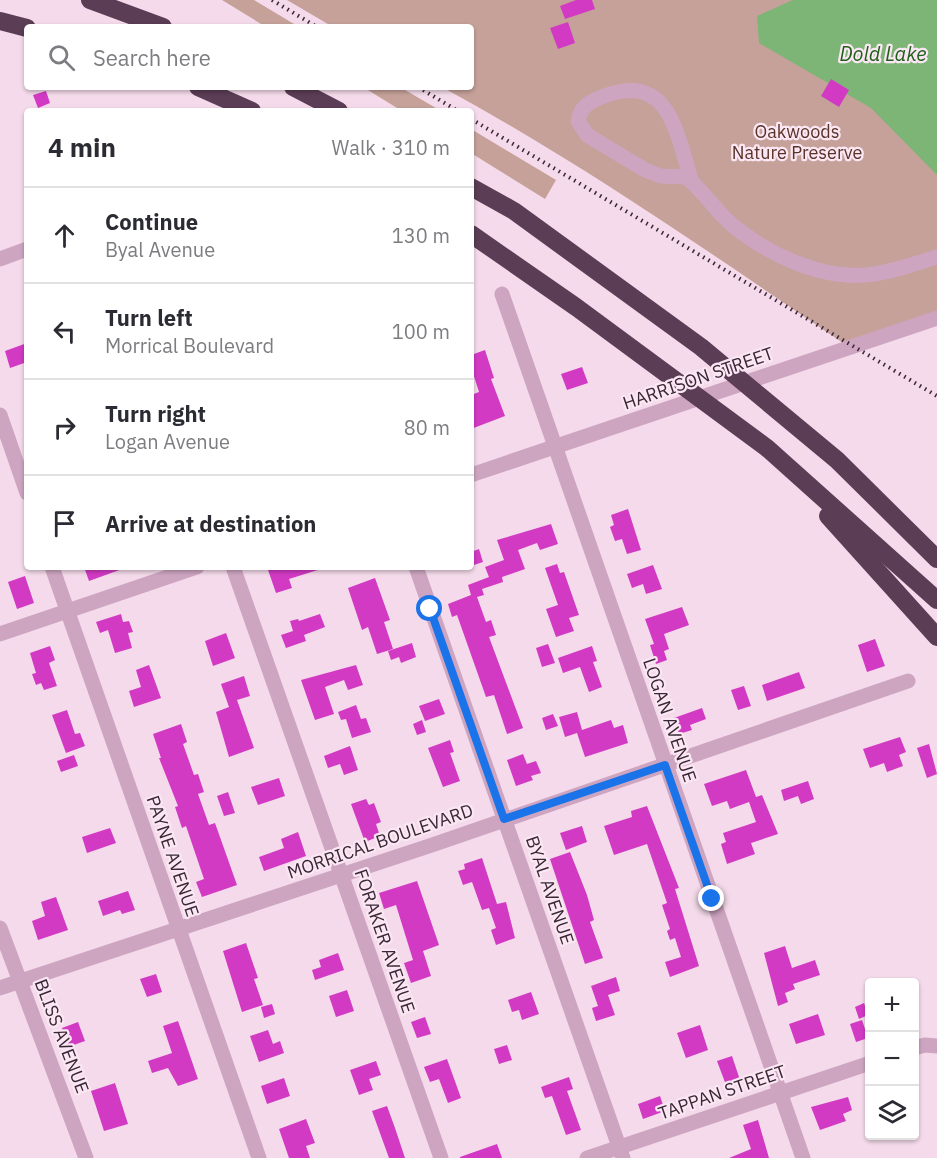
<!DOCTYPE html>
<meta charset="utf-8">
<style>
:root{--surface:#fff;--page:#f7f7f7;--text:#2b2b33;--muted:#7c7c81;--line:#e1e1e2}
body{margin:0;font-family:"IBM Plex Sans",sans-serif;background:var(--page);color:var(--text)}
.controls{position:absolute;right:18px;bottom:18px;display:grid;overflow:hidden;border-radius:6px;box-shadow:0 2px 4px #0004}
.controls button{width:54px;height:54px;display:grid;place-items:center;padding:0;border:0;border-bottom:2px solid var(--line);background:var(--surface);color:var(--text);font:30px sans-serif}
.stop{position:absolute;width:18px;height:18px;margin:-14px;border:4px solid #1a73e8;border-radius:50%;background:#fff}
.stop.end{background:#1a73e8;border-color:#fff;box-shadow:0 2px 6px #0008}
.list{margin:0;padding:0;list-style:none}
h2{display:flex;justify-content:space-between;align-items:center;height:78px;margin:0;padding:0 24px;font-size:26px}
h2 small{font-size:20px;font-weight:400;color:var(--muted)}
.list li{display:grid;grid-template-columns:39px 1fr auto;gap:18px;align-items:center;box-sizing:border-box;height:96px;padding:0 24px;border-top:2px solid var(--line)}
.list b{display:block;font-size:22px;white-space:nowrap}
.list p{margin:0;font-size:20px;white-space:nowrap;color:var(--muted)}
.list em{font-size:20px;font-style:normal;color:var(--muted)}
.icon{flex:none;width:33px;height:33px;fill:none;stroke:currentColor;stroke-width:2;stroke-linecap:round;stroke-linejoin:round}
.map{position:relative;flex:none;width:937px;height:1158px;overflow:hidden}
.search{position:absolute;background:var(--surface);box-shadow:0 2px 4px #0004;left:24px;top:24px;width:450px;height:66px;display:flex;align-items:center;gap:15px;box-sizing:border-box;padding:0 21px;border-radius:6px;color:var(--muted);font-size:22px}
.panel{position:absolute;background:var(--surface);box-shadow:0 2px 4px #0004;left:24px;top:108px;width:450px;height:462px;border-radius:6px}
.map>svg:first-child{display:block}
.green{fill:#c5a199}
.water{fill:#7cb576}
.building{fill:#d33ac4}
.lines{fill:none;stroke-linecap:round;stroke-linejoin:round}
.minor{stroke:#cea5c1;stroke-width:15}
.highway{stroke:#5b3d56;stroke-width:18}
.rail{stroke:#392736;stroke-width:4;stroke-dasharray:1.5 4.5;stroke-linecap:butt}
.route{stroke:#1a73e8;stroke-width:8}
.labels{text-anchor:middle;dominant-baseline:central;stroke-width:4.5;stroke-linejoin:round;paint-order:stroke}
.park-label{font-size:18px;fill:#5a3328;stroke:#fbe7f3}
.street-label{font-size:18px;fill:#392736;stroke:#fbe7f3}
.water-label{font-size:20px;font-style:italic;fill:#1d5f18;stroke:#fbe7f3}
</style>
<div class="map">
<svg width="937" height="1158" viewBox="0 0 937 1158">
<rect width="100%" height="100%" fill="#f4daea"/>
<g class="green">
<polygon points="222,0 254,0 299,27 266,27"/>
<path d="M287 0H937V318L849 347C716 257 584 164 442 87H471V27H333Z"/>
<polygon points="363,87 400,87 441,111 402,111"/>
<polygon points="471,129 556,180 545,199 471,153"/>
</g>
<polygon class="water" points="793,0 937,0 937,175 871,108 759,43 757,16"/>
<g class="building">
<polygon points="576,0 592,0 595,9 565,19 560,6"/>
<polygon points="568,22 575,43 558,49 550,28"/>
<polygon points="831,79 849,90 839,107 821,96"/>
<polygon points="46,91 50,103 38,108 33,95"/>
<polygon points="27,343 27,362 10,368 5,351"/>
<polygon points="485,350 494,378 491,379 505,416 471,429 471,395 479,392 471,367 471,355"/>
<polygon points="582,367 588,383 567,390 561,374"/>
<polygon points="628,509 641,550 627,554 622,539 615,541 610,527 614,525 611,515"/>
<polygon points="551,524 558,544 540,550 537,543 518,550 525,569 502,577 503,582 482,589 484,595 477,597 486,622 491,620 496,635 489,637 523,728 507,734 494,695 486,697 457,615 452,617 448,604 471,595 468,585 489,577 485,567 504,560 497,540"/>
<polygon points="479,549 483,562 471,566 471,552"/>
<polygon points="557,564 560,573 564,572 579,615 569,618 574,631 556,637 546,609 558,605 545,568"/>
<polygon points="653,565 662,589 646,594 643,584 632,588 627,574"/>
<polygon points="84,567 125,567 125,568 89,581"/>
<polygon points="267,567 321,567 321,569 289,579 292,588 276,593"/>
<polygon points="25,576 34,603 17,609 8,582"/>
<polygon points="375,578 390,620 384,622 393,649 377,654 368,627 362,630 348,588"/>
<polygon points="682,607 689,625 664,634 669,649 664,651 667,660 656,664 650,645 654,644 645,619"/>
<polygon points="121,614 123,622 129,621 133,632 128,633 132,648 115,653 108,630 100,633 96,622"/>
<polygon points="320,614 325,627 304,635 306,641 286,648 281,635 293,631 290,621 298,619 299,621"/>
<polygon points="226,633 235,658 213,666 205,641"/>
<polygon points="875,639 885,666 867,672 858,645"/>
<polygon points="412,643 416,657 401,663 399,657 391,660 388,651"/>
<polygon points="548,644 555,663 542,667 536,648"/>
<polygon points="50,646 55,660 49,663 57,686 44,690 41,683 36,685 32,674 36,673 30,653"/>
<polygon points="592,646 597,661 593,662 602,687 589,692 580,667 563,673 558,658"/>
<polygon points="149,665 161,698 134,707 129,691 141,687 136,670"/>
<polygon points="356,665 363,685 348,690 344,680 325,687 334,714 315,720 301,680"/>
<polygon points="799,672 805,688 767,701 762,685"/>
<polygon points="244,676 250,696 237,700 254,748 229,757 216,712 229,707 221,684"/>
<polygon points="744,686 751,706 738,710 731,690"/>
<polygon points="439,699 445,714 425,721 419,706"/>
<polygon points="356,705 361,719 366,718 371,732 352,738 346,719 341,720 338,712"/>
<polygon points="702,708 706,719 690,725 692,730 679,734 674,718"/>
<polygon points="67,710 75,734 80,733 85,746 66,753 52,715"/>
<polygon points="577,712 582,730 611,720 614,728 623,725 628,743 585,757 577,733 565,737 559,717"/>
<polygon points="553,714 558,726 546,730 542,718"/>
<polygon points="422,720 426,732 417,735 413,724"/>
<polygon points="181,724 187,742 183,744 194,775 198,774 204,792 198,794 209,825 215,823 237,885 202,897 196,882 204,879 186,826 182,828 175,807 178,806 159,758 161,758 153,734"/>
<polygon points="900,737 906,752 899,755 903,766 887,772 884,763 870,768 863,749"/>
<polygon points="450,740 454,752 450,753 460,781 443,787 428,748"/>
<polygon points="929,744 937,774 927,778 917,748"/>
<polygon points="350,746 358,770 344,775 340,764 328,768 324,756"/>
<polygon points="523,754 527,764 536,761 541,773 531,776 533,780 516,786 507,760"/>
<polygon points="74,755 78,766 61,772 57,761"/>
<polygon points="746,770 756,797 762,795 778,834 751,843 755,854 727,864 721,844 726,842 723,833 756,822 749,802 730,809 727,801 712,806 704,784"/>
<polygon points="279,778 285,796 258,805 251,787"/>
<polygon points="808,781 814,799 801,804 798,796 784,801 781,790"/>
<polygon points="228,792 235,813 224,816 217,796"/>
<polygon points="366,799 369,805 374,803 381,822 376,824 380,836 365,842 351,804"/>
<polygon points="647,806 679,888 675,889 699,966 670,977 665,962 681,957 675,938 670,940 667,931 670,929 662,905 667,903 647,844 614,855 604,826 632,817 631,811"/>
<polygon points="582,826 587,842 566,850 560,833"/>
<polygon points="110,828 116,843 87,853 82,837"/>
<polygon points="298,832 306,856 264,871 259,857 284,848 281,839"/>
<polygon points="570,852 587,895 594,920 590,922 603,958 585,964 550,859"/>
<polygon points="482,858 497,904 506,902 515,938 496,945 491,930 496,928 489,908 482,910 472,882 463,885 458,871 465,869 464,864"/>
<polygon points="417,881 439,945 423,951 431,976 411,983 404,963 413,960 396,905 384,909 379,893"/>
<polygon points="128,891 135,910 122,914 120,910 103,916 98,901"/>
<polygon points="56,897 68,930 38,940 32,921 45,916 41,902"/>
<polygon points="246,943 258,978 254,979 263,1005 242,1012 223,951"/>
<polygon points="785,946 792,968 815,960 820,975 793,984 795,989 785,993 788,1002 778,1006 764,953"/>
<polygon points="338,953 344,970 315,980 312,970 321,967 319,960"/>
<polygon points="156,974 162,992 147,997 140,979"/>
<polygon points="616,977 620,991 608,995 615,1015 596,1021 592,1008 598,1006 591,986"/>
<polygon points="347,990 354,1011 336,1017 329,996"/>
<polygon points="531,992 539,1014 522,1020 519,1010 512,1012 508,1000"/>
<polygon points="864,1003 868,1015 859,1019 855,1007"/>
<polygon points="272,1004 275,1014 264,1018 261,1007"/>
<polygon points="818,1014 825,1035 796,1044 789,1024"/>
<polygon points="425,1017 431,1034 417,1038 411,1022"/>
<polygon points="862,1020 868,1038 856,1042 850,1024"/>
<polygon points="178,1021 198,1079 178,1086 168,1068 152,1073 148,1061 172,1053 163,1026"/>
<polygon points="78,1022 85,1041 68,1047 62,1028"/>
<polygon points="700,1025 708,1050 686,1058 677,1033"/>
<polygon points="268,1030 273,1044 280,1041 284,1053 259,1062 250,1036"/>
<polygon points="507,1045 512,1060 499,1064 494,1049"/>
<polygon points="732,1056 740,1080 726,1085 717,1061"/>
<polygon points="447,1059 461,1098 448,1103 439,1079 430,1082 424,1067"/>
<polygon points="376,1061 381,1075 369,1079 373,1090 359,1095 350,1070"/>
<polygon points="569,1077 573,1089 567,1091 581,1130 566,1135 552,1096 545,1098 541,1087"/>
<polygon points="284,1078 290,1096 267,1104 261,1086"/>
<polygon points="115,1083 128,1124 104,1131 91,1091"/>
<polygon points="660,1096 665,1111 643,1119 638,1104"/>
<polygon points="848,1097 852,1110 843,1114 846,1121 820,1130 811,1107"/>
<polygon points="387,1106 395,1128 405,1158 389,1158 372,1111"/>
<polygon points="306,1119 315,1143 306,1146 310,1158 289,1158 279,1129"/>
<polygon points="758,1120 769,1158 729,1158 751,1149 743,1125"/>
<polygon points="497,1144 502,1158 460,1158 460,1157"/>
</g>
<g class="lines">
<g class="minor">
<path d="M692 182C677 137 671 73 607 95 593 100 580 105 578 121L587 135 645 170 661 176 686 177C703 190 714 209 730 223 765 253 819 279 866 275 890 273 914 264 937 257"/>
<polyline points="0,259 27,249"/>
<polyline points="502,294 803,1158"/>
<polyline points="0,415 27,493"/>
<polyline points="471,475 937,318"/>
<polyline points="52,567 259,1158"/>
<polyline points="233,567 441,1158"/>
<polyline points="416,567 623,1158"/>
<polyline points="0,634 197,567"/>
<polyline points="0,928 86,1158"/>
<polyline points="0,988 432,845 908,681"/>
<polyline points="914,1048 925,1045 937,1046"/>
<polyline points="587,1158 870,1063"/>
</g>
<g class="highway">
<polyline points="90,0 163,27"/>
<polyline points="0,21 27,28"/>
<polyline points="198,87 252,111"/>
<polyline points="293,87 339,111"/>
<polyline points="471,187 514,211 701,347 837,460 937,559"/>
<polyline points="471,234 576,307 767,448 937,600"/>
<polyline points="828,516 937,637"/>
</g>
<g class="rail">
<polyline points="272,0 317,27"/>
<polyline points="418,87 458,111"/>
<polyline points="471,119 937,396"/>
</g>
</g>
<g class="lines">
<polyline class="route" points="430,609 504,819 665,765 712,899"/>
</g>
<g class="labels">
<g class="park-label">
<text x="797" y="131">Oakwoods<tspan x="797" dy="21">Nature Preserve</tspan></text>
</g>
<g class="street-label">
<text transform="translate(698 378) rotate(-19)">HARRISON STREET</text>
<text transform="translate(670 720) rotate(71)">LOGAN AVENUE</text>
<text transform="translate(380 841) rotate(-19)">MORRICAL BOULEVARD</text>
<text transform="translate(173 856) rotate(71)">PAYNE AVENUE</text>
<text transform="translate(550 890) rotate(71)">BYAL AVENUE</text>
<text transform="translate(385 941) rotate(71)">FORAKER AVENUE</text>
<text transform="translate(62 1036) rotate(69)">BLISS AVENUE</text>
<text transform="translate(722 1092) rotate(-19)">TAPPAN STREET</text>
</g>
<g class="water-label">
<text x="883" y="53">Dold Lake</text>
</g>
</g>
</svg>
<div class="controls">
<button>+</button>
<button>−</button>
<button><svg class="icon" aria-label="layers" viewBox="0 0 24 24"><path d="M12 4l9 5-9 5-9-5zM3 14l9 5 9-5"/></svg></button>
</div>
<div class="stop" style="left:430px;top:609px"></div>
<div class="stop end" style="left:712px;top:899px"></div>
<div class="search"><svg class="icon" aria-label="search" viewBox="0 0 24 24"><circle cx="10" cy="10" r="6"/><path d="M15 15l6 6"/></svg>Search here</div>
<section class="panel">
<h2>4 min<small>Walk · 310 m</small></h2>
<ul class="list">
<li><svg class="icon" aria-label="ahead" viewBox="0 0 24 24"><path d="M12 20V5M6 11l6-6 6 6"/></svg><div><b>Continue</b><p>Byal Avenue</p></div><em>130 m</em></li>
<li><svg class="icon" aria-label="left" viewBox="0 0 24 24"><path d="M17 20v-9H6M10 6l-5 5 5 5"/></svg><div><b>Turn left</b><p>Morrical Boulevard</p></div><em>100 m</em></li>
<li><svg class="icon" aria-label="right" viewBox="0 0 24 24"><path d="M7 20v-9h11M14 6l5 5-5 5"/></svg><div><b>Turn right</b><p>Logan Avenue</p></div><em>80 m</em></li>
<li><svg class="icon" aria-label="arrive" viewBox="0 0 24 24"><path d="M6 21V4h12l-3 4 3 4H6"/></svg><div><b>Arrive at destination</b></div></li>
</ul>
</section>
</div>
